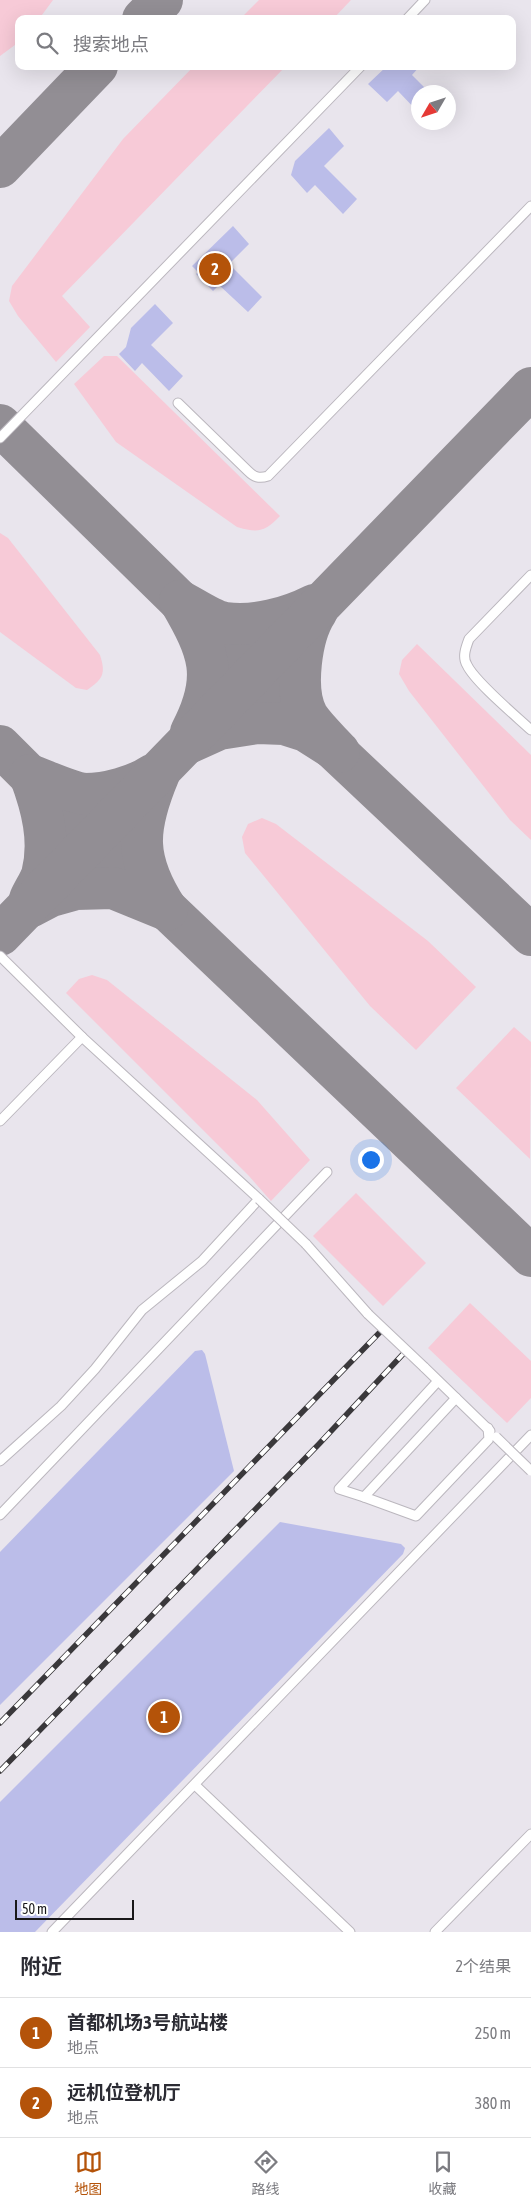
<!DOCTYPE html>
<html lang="zh">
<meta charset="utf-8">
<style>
:root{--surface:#fff;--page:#f2f2f3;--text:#2b2b33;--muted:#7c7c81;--line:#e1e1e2;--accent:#b45309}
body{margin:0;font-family:"Asap Condensed","Noto Sans SC",sans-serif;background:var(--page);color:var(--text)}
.compass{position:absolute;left:411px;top:85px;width:45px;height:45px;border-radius:50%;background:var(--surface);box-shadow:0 5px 20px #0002;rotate:231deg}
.scale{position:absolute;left:15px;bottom:12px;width:119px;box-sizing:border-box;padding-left:5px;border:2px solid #19181a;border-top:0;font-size:14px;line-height:18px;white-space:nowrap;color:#19181a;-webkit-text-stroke:4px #fff;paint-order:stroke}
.you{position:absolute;left:370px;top:1159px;width:18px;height:18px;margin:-12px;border:4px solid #fff;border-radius:50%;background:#1a73e8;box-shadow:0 0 0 8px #1a73e833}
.badge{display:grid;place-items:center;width:32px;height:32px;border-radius:50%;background:var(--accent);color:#fff;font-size:16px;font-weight:700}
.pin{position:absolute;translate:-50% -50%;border:2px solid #fff;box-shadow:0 1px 5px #0006}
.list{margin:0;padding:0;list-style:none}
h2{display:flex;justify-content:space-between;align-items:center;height:65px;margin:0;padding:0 20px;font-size:21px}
h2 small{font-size:16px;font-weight:400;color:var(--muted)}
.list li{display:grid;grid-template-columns:32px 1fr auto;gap:15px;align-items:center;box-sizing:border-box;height:70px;padding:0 20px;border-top:1px solid var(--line)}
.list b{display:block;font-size:19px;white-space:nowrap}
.list p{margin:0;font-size:16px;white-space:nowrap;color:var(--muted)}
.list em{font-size:16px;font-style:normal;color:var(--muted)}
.icon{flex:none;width:28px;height:28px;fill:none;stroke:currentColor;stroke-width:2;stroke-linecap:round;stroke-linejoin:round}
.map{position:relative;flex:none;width:531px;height:1932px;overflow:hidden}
.search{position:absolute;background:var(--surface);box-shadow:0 5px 20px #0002;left:15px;right:15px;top:15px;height:55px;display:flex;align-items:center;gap:12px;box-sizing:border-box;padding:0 18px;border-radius:10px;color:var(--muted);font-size:19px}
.sheet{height:205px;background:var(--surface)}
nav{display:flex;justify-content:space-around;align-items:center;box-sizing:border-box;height:70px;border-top:1px solid var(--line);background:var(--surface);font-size:14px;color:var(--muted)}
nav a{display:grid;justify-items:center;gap:2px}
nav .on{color:var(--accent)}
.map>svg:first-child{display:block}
.green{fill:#f7cad7}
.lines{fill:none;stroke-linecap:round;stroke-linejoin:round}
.taxiway{stroke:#928e94;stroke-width:42}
.building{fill:#bbbde9}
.lane-casing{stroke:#bbb7be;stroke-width:11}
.lane{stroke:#fff;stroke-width:9}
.rail-casing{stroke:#3a383b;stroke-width:5.5}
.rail{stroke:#fff;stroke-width:4;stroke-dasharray:11;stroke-linecap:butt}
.lane-bridge-casing{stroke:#bbb7be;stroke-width:11;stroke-linecap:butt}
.lane-bridge{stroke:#fff;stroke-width:9}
</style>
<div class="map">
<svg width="531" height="1932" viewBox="0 0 531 1932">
<rect width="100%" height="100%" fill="#e9e5ed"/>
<g class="green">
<polygon points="0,0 53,0 39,19 19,19 19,42 0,56"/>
<polygon points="259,0 351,0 333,19 240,19"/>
<polygon points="194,66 286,66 62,296 90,327 56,362 18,316 9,301 12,286 123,139"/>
<path d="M104 356H117L280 516C265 532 258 533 237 527L116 442 74 384Z"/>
<path d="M0 533 8 538 100 655C106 674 103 679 87 690L76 688 0 632Z"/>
<polygon points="417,644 531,755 531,840 510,820 409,691 399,674 402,660"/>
<polygon points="262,818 276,824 428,941 476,987 416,1050 370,1006 245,853 242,837 248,824"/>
<polygon points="92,975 107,980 257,1100 310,1160 271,1201 249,1176 66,993 79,979"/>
<polygon points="514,1027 531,1042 530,1159 456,1088"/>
<polygon points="356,1193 426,1263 383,1306 313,1236"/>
<polygon points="470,1303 531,1361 531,1398 507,1423 428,1348"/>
</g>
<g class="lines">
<g class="taxiway">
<polyline points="143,19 162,0"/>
<polyline points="0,167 97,66"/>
<polyline points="0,425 253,673 531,935"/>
<path d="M191 732C220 677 209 651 180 601 192 607 212 621 225 623 255 627 288 618 314 605"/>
<path d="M188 743 219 729 258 723 284 724 306 731 339 752C329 741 316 729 308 717 293 691 301 635 317 611"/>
<polyline points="0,746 93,839 531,1256"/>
<path d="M30 899C33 892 39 883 42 875 51 841 42 807 30 775 44 780 72 793 85 794 106 794 136 786 152 775"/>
<path d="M30 907 51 896 76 889 113 888 167 910C134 859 136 829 159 774"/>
<polyline points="0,935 531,388"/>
</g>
</g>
<g class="building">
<polygon points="387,66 420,66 412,75 429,92 418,92 418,112 398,91 387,102 368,84"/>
<polygon points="329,128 344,146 324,166 357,199 343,214 315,185 307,193 291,175 295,161"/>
<polygon points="233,226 249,244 229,264 262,297 248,312 219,285 213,291 196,274 198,272 192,266"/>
<polygon points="155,304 173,323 151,345 183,376 169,391 142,363 135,371 119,354 126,347 131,328"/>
<polygon points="202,1350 205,1354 234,1471 0,1705 0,1552 195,1351"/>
<polygon points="280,1522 401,1544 405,1548 403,1554 35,1932 0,1932 0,1802"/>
</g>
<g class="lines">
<defs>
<g id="lane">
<polyline points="407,19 425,0"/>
<path d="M178 403 248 471C254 477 259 479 268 476L531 206"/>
<polyline points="0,438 361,66"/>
<path d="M531 575 469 639C466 647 462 657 467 665 475 682 516 716 531 730"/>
<polyline points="0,956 82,1037 259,1199 202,1261 142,1310 95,1369 61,1406 0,1461"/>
<polyline points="0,1121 82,1037"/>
<polyline points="306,1244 368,1314"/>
<polyline points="424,1367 490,1431"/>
<polyline points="456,1398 364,1497 416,1516 489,1439 488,1428"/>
<polyline points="364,1497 339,1489 438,1381"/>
<polyline points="0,1515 327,1172"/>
<polyline points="195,1785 350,1932"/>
<polyline points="52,1932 531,1435"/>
<polyline points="435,1932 531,1834"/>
</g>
</defs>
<use href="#lane" class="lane-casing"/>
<use href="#lane" class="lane"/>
<defs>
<g id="rail">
<polyline points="0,1723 382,1330"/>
<polyline points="0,1771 319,1444 404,1353"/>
</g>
</defs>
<use href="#rail" class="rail-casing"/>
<use href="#rail" class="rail"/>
<defs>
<g id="lane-bridge">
<polyline points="259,1199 306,1244"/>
<polyline points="368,1314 424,1367"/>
<polyline points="496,1437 531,1471"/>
</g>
</defs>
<use href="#lane-bridge" class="lane-bridge-casing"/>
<use href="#lane-bridge" class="lane-bridge"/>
</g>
</svg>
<svg class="compass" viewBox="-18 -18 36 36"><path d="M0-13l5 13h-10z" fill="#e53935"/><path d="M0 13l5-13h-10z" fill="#7c7c81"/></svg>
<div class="scale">50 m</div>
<div class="you"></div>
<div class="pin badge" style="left:164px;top:1717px">1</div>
<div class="pin badge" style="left:215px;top:269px">2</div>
<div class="search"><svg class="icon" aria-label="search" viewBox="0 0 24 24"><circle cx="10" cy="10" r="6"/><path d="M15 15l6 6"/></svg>搜索地点</div>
</div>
<section class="sheet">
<h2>附近<small>2个结果</small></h2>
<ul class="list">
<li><span class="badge">1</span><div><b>首都机场3号航站楼</b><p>地点</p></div><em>250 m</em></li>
<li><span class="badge">2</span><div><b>远机位登机厅</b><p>地点</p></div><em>380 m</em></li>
</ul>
</section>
<nav>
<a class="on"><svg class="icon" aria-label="map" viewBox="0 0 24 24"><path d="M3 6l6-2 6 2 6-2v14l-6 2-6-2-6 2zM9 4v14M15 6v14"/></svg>地图</a>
<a><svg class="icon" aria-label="directions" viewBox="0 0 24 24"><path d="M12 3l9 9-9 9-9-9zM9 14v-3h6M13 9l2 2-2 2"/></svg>路线</a>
<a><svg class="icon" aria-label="saved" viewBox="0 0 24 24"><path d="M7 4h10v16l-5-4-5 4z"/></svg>收藏</a>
</nav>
